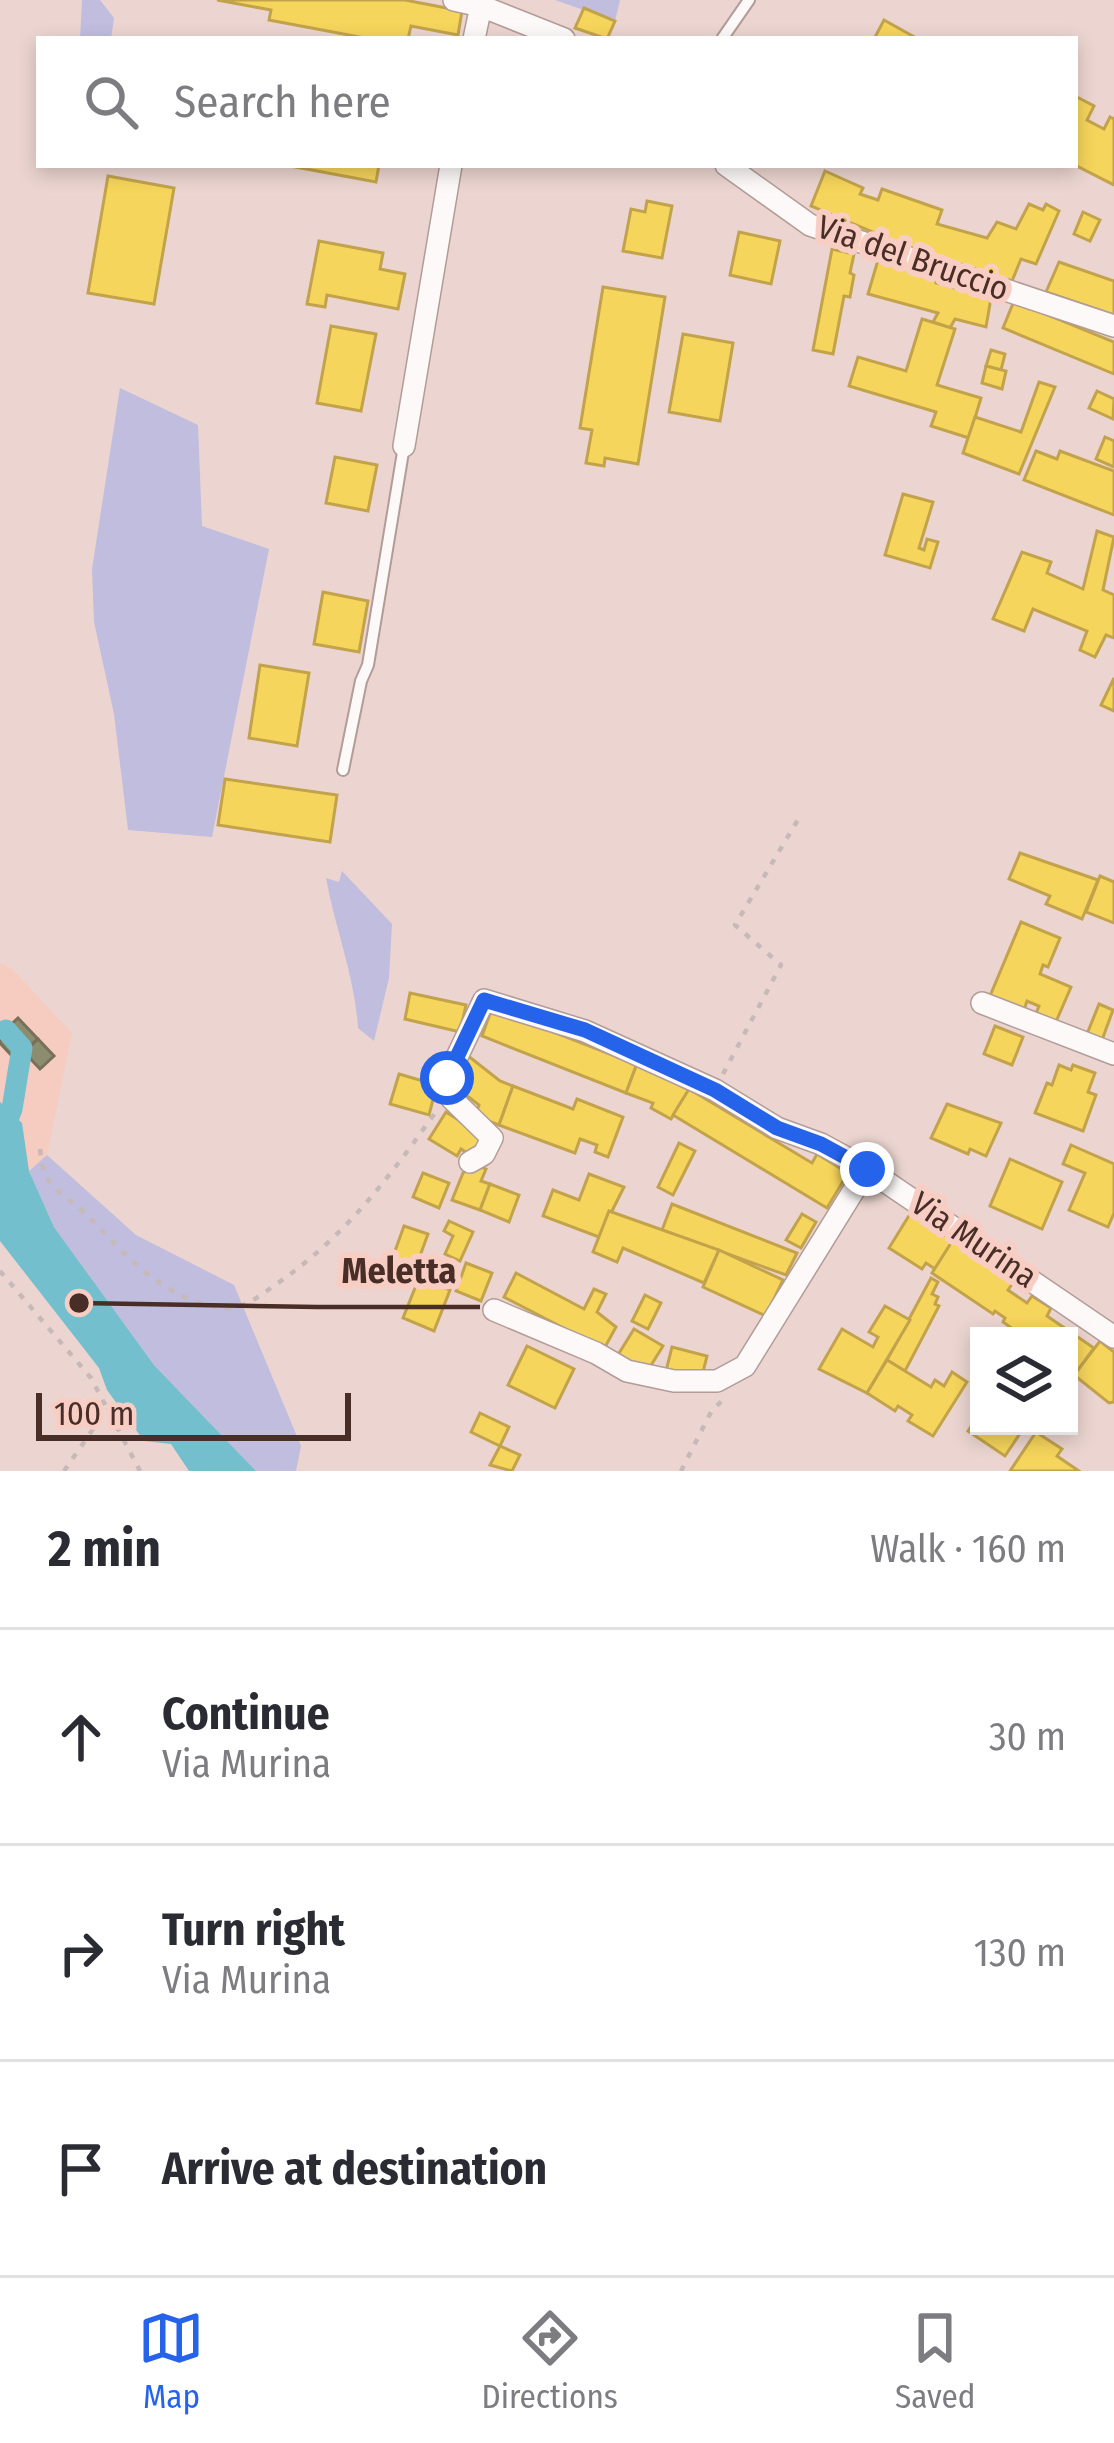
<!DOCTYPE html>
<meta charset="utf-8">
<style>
:root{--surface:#fff;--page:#f2f2f3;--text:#2b2b33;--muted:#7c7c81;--line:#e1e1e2;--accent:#2563eb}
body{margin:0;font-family:"Fira Sans Condensed",sans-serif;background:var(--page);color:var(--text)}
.controls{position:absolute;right:36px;bottom:36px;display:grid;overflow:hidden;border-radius:0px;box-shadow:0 6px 18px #0003}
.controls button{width:108px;height:108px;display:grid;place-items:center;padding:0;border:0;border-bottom:3px solid var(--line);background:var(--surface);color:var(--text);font:60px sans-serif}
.scale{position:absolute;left:36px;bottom:30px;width:315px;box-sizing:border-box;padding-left:12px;border:6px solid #492e28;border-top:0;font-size:33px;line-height:42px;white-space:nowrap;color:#492e28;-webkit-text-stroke:9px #f8cec4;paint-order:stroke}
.stop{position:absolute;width:36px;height:36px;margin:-27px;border:9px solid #2563eb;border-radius:50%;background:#fff}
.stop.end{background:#2563eb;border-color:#fff;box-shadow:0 3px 12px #0008}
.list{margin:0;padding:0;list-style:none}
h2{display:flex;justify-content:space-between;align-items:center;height:156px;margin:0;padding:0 48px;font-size:51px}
h2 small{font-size:39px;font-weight:400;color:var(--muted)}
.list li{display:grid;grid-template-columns:78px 1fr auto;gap:36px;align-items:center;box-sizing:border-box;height:216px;padding:0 48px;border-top:3px solid var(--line)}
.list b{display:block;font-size:45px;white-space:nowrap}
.list p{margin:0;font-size:39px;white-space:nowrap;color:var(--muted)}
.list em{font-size:39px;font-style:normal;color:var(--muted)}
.icon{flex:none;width:66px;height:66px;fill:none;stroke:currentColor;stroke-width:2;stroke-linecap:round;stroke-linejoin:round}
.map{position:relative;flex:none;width:1114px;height:1471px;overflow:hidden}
.search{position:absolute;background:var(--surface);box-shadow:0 6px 18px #0003;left:36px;right:36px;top:36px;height:132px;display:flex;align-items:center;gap:30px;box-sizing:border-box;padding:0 42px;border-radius:0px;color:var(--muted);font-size:45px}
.sheet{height:804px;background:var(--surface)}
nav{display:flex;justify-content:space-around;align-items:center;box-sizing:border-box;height:168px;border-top:3px solid var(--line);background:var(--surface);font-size:33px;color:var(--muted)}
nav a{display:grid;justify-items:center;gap:6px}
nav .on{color:var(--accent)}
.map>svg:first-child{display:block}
.built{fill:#f6cbc0}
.green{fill:#c0bdde}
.water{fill:#74bfce}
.homes{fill:#f6d55c;stroke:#c2a34c;stroke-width:3}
.industry{fill:#8c8c6e;stroke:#787059;stroke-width:3}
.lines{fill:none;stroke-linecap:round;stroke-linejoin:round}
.canal{stroke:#74bfce;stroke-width:21}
.lane-casing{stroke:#b29c97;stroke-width:14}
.street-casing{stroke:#b29c97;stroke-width:24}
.path{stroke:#c6b9b7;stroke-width:4.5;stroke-dasharray:6 9;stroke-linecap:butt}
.lane{stroke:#fcf9f8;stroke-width:10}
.street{stroke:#fcf9f8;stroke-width:21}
.route{stroke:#2563eb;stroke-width:15}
.labels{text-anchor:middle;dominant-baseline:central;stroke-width:12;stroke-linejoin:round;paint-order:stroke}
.street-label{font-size:33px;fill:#492e28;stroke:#f8cec4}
.leader{fill:none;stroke:#492e28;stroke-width:4.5}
.callout-dot{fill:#492e28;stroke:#f8cec4;stroke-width:4.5}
.callout-label{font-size:36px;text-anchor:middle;font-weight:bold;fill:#492e28;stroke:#f8cec4;stroke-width:12;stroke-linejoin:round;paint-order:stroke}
</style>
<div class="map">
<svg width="1114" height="1471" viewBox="0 0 1114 1471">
<rect width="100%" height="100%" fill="#ecd5d0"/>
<polygon class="built" points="0,963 12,969 72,1033 47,1155 0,1196"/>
<g class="green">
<polygon points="82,0 100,0 114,18 111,39 80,39"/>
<polygon points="555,0 620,0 615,21"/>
<polygon points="120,388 198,425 202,526 269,549 212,837 128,830 114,714 94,622 92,569"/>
<path d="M342 871 392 924 389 978 374 1041 358 1028C355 977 335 928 326 878L339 882Z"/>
<polygon points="47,1155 136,1235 234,1285 301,1446 296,1471 256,1471 154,1365 54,1227 29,1171"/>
</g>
<polygon class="water" points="0,1102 22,1123 29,1171 54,1227 154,1365 256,1471 189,1471 171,1444 144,1441 107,1390 99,1368 0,1241"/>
<g class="homes">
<polygon points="217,0 405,0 462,11 458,35 411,26 408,39 370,39 269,20 271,10"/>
<polygon points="584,8 615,21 607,39 575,28"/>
<polygon points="884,20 918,39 874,39"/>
<polygon points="1075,96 1094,106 1087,120 1104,129 1110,117 1114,119 1114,185 1075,165"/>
<polygon points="285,165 379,165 376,182"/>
<polygon points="825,171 863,188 860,194 878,200 882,189 942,210 937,224 987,238 997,222 1016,229 1029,204 1043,210 1046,204 1059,211 1036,264 1021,259 1012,281 910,248 811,206"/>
<polygon points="108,176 174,188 154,304 88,293"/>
<polygon points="647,201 672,206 662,258 623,251 631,209 645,212"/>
<polygon points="1083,212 1100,220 1090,241 1074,234"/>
<polygon points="739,232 780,241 771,284 730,275"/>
<polygon points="319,241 383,253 380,269 405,274 398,309 327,295 325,307 307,304"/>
<polygon points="832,249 854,254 850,273 854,275 850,297 844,296 833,354 813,350"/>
<polygon points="878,260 937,276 936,283 991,298 986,327 955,319 950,328 933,322 938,313 868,294"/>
<polygon points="1059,262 1114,281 1114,315 1046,292"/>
<polygon points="603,287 665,297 638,464 605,458 604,466 586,463 592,430 580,428"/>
<polygon points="1014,301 1114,342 1114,374 1003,328"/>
<polygon points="922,319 955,329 937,385 981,398 969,438 931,426 936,412 849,386 858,357 906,371"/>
<polygon points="331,326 376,334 361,411 317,403"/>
<polygon points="683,334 733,343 720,421 669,412"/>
<polygon points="991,350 1005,354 1001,370 986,366"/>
<polygon points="986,366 1006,371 1002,389 982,383"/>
<polygon points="1039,382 1055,387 1019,474 963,453 975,417 1021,432"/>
<polygon points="1097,391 1114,399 1113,419 1089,408"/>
<polygon points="1105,437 1114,441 1114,467 1096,459"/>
<polygon points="1036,451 1057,459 1060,451 1114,471 1114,515 1024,480"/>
<polygon points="335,457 377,465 368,511 326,503"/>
<polygon points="903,494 933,502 919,548 924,550 927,539 938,542 930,568 885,555"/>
<polygon points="1097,531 1114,537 1103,590 1114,595 1114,638 1106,635 1095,657 1080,650 1087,631 1033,609 1024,631 993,619 1022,552 1051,562 1047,573 1083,589"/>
<polygon points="323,592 368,601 359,652 314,644"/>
<polygon points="260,665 309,673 297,746 249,738"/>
<polygon points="1114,678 1114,711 1101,705"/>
<polygon points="225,779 337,795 330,842 218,825"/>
<polygon points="1020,853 1098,880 1082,919 1046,904 1050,896 1009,879"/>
<polygon points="1100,876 1114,882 1114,923 1086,912"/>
<polygon points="1021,922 1060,938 1048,967 1043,965 1040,974 1071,987 1055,1024 1035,1016 1039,1006 1027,1001 1024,1010 990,996"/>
<polygon points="410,993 466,1005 460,1032 405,1019"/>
<polygon points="1099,1004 1113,1010 1102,1040 1087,1034"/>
<polygon points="492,1008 625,1060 638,1061 626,1093 482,1036"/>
<polygon points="995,1026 1023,1037 1012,1065 984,1054"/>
<polygon points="467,1055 500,1081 513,1086 499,1125 475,1116 479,1105 457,1088"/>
<polygon points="638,1061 689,1090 671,1119 651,1108 653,1103 626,1093"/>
<polygon points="1059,1065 1071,1070 1073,1065 1095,1073 1088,1092 1096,1095 1083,1131 1035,1113 1047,1083 1052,1085"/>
<polygon points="399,1074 437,1085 429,1115 390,1104"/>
<polygon points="513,1086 573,1109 577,1099 623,1117 608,1157 595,1152 597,1145 580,1139 575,1153 499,1125"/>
<polygon points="689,1089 812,1163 817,1154 848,1173 827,1208 673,1115"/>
<polygon points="947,1104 1001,1123 986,1156 970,1149 968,1154 931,1138"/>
<polygon points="446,1112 479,1133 482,1141 473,1157 461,1149 457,1156 429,1139"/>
<polygon points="679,1143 695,1151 673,1195 658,1187"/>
<polygon points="1071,1145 1114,1164 1114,1213 1108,1227 1069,1210 1085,1173 1063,1164"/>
<polygon points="1010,1159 1062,1182 1042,1229 990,1206"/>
<polygon points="474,1164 486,1169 481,1181 490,1184 480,1210 452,1200 463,1173"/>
<polygon points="423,1173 449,1183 439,1208 413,1197"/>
<polygon points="589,1174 624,1187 599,1237 543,1216 553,1190 579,1200"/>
<polygon points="490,1184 519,1195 509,1222 480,1210"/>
<polygon points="672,1204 797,1253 786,1275 662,1230"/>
<polygon points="609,1211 719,1250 704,1283 623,1248 617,1262 593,1252"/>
<polygon points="802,1214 816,1222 801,1248 786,1240"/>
<polygon points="910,1214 953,1240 935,1269 926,1263 922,1269 889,1248"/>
<polygon points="449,1221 473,1232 460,1261 445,1254 453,1236 444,1231"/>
<polygon points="404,1226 428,1234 417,1264 408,1261 405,1271 390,1265"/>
<polygon points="953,1240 1015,1280 1008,1290 1027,1303 1032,1296 1051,1308 1047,1316 1094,1348 1076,1373 1069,1367 1069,1336 1023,1336 1003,1322 1005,1318 995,1311 993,1314 932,1273"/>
<polygon points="719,1250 783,1280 766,1316 703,1287"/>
<polygon points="466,1263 492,1273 481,1301 456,1291"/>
<polygon points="516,1273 584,1309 594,1289 606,1294 597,1312 616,1327 604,1349 504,1297"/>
<polygon points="419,1278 450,1290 434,1331 403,1318"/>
<polygon points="931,1278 938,1282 932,1294 938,1297 935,1304 939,1306 905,1371 887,1360"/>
<polygon points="645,1295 661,1303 648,1329 632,1321"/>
<polygon points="885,1306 910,1320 867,1393 819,1369 842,1329 873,1347 878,1337 869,1332"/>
<polygon points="634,1329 663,1346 645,1375 616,1358"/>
<polygon points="1100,1341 1114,1352 1114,1402 1109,1403 1074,1375"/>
<polygon points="527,1346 574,1369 555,1408 508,1385"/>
<polygon points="672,1347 707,1356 701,1380 666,1371"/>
<polygon points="887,1360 931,1387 935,1380 944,1386 952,1372 967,1382 933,1436 908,1421 912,1415 898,1406 895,1411 867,1393"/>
<polygon points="480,1413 509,1427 500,1446 471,1432"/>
<polygon points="979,1414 979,1426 1025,1426 1005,1456 968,1431"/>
<polygon points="1036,1432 1062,1449 1057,1456 1079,1471 1010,1471"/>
<polygon points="500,1446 520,1455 512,1471 490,1465"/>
</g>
<g class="industry">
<polygon points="18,1018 38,1039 26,1049 22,1045 11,1055 0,1043 0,1035"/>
<polygon points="38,1039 54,1056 40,1069 24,1052"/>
</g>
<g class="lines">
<polyline class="canal" points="0,1139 12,1109 22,1048 6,1030"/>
<defs>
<g id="lane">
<polyline points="722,39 749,0"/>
<polyline points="343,770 361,681 368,665 404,446"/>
</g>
<g id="street">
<polyline points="454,0 481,6"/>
<polyline points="474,39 481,6 564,39"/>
<polyline points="726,165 810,225 1114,326"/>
<polyline points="404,446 451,165"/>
<polyline points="982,1003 1114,1054"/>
<polyline points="470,1162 484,1154 492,1138 452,1099 447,1078 484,1000 585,1031 715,1090 777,1128 821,1144 867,1169 1114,1337"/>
<polyline points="494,1310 596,1353 627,1371 674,1381 717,1381 745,1366 867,1169"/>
</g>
</defs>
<use href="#lane" class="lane-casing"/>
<use href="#street" class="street-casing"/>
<g class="path">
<polyline points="723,1074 781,965 735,925 799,818"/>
<path d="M40 1149C43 1182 53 1188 77 1206 89 1216 99 1228 110 1239 141 1271 179 1305 226 1308 244 1309 261 1295 275 1285 343 1239 390 1177 437 1110"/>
<polyline points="0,1271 91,1378 140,1471"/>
<polyline points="64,1471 107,1409"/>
<polyline points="681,1471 712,1410 723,1400"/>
</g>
<use href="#lane" class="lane"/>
<use href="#street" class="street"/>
</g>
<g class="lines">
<polyline class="route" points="447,1078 484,1000 585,1030 715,1090 777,1128 821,1144 867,1169"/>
</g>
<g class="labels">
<g class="street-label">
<text transform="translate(913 258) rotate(19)">Via del Bruccio</text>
<text transform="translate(974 1240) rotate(34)">Via Murina</text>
</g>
</g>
<path class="leader" d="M79 1303L317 1307H480"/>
<circle class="callout-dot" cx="79" cy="1303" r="12"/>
<g class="callout-label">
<text x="399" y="1283">Meletta</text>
</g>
</svg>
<div class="controls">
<button><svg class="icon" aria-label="layers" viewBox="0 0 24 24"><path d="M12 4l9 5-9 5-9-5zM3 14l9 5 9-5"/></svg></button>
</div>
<div class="scale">100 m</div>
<div class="stop" style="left:447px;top:1078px"></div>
<div class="stop end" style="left:867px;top:1169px"></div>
<div class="search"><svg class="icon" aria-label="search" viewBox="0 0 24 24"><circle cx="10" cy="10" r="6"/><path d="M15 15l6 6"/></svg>Search here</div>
</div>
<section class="sheet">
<h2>2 min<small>Walk · 160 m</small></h2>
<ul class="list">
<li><svg class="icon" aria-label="ahead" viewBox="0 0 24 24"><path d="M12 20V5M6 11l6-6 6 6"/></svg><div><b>Continue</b><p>Via Murina</p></div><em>30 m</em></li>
<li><svg class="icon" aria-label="right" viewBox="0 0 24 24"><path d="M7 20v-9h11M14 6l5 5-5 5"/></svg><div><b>Turn right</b><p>Via Murina</p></div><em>130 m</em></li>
<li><svg class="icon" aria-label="arrive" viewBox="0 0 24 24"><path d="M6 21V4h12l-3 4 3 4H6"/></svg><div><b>Arrive at destination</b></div></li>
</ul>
</section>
<nav>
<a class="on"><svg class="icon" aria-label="map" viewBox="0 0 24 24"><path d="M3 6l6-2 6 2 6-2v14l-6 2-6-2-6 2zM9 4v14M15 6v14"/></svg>Map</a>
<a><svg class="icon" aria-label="directions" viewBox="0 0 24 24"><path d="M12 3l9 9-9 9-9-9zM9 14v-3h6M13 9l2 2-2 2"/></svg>Directions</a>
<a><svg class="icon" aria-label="saved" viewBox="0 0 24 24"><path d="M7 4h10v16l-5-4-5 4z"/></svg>Saved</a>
</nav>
